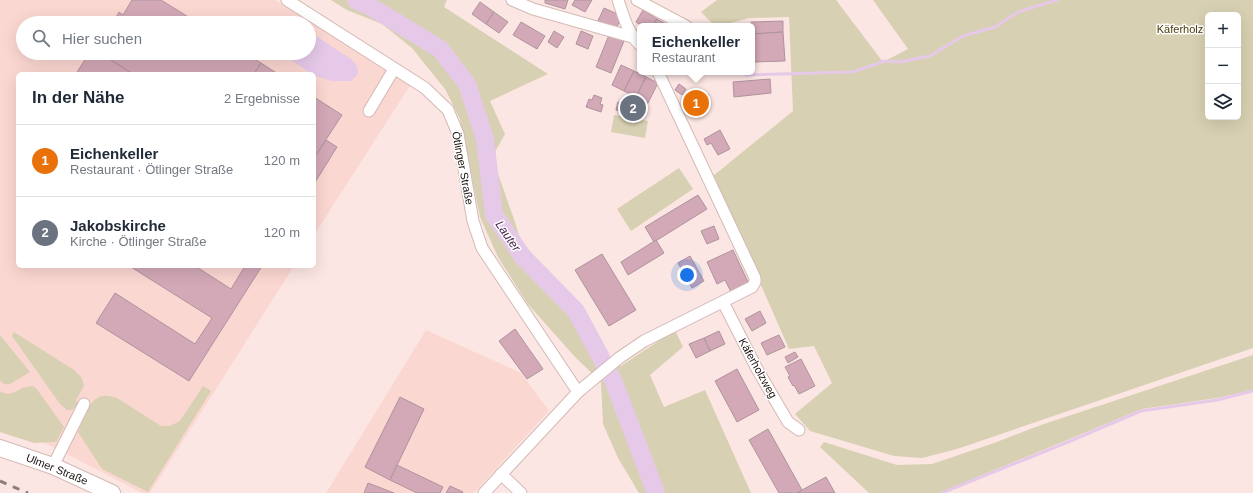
<!DOCTYPE html>
<html lang="de">
<meta charset="utf-8">
<style>
:root{--surface:#fff;--page:#f6f6f7;--text:#1f2937;--muted:#747a83;--line:#e0e1e3;--accent:#111827}
body{margin:0;font-family:Helvetica,sans-serif;background:var(--page);color:var(--text)}
.controls{position:absolute;right:12px;top:12px;display:grid;overflow:hidden;border-radius:6px;box-shadow:0 4px 16px #0002}
.controls button{width:36px;height:36px;display:grid;place-items:center;padding:0;border:0;border-bottom:1px solid var(--line);background:var(--surface);color:var(--text);font:20px sans-serif}
.you{position:absolute;left:687px;top:275px;width:14px;height:14px;margin:-10px;border:3px solid #fff;border-radius:50%;background:#1a73e8;box-shadow:0 0 0 6px #1a73e833}
.badge{display:grid;place-items:center;width:26px;height:26px;border-radius:50%;background:var(--accent);color:#fff;font-size:13px;font-weight:700}
.pin{position:absolute;translate:-50% -50%;border:2px solid #fff;box-shadow:0 1px 4px #0006}
.popup{position:absolute;left:637px;top:23px;width:118px;height:52px;box-sizing:border-box;display:grid;place-content:center;border-radius:6px;background:var(--surface);filter:drop-shadow(0 1px 3px #0005);font-size:13px;white-space:nowrap;color:var(--muted)}
.popup b{font-size:15px;color:var(--text)}
.popup::after{content:'';position:absolute;left:50%;top:100%;margin-left:-8px;border:8px solid transparent;border-top-color:var(--surface)}
.list{margin:0;padding:0;list-style:none}
h2{display:flex;justify-content:space-between;align-items:center;height:52px;margin:0;padding:0 16px;font-size:17px}
h2 small{font-size:13px;font-weight:400;color:var(--muted)}
.list li{display:grid;grid-template-columns:26px 1fr auto;gap:12px;align-items:center;box-sizing:border-box;height:72px;padding:0 16px;border-top:1px solid var(--line)}
.list b{display:block;font-size:15px;white-space:nowrap}
.list p{margin:0;font-size:13px;white-space:nowrap;color:var(--muted)}
.list em{font-size:13px;font-style:normal;color:var(--muted)}
.icon{flex:none;width:22px;height:22px;fill:none;stroke:currentColor;stroke-width:2;stroke-linecap:round;stroke-linejoin:round}
.map{position:relative;flex:none;width:1253px;height:493px;overflow:hidden}
.search{position:absolute;background:var(--surface);box-shadow:0 4px 16px #0002;left:16px;top:16px;width:300px;height:44px;display:flex;align-items:center;gap:10px;box-sizing:border-box;padding:0 14px;border-radius:22px;color:var(--muted);font-size:15px}
.panel{position:absolute;background:var(--surface);box-shadow:0 4px 16px #0002;left:16px;top:72px;width:300px;height:196px;border-radius:6px}
.map>svg:first-child{display:block}
.built{fill:#fbd7d1;fill-rule:evenodd}
.green{fill:#d8d0b2;fill-rule:evenodd}
.water{fill:#e6c9e9}
.lines{fill:none;stroke-linecap:round;stroke-linejoin:round}
.stream{stroke:#e6c9e9;stroke-width:3}
.river{stroke:#e6c9e9;stroke-width:18}
.building{fill:#d3a8b7;stroke:#ad949d}
.street-casing{stroke:#d4b9b5;stroke-width:13}
.secondary-casing{stroke:#d4b9b5;stroke-width:18}
.street{stroke:#fff;stroke-width:11}
.secondary{stroke:#fff;stroke-width:16}
.rail{stroke:#8e7e7c;stroke-width:3;stroke-dasharray:7 7;stroke-linecap:butt}
.labels{text-anchor:middle;dominant-baseline:central;stroke-width:3;stroke-linejoin:round;paint-order:stroke}
.park-label{font-size:11px;fill:#473a08;stroke:#fff}
.street-label{font-size:11px;fill:#1a110f;stroke:#fff}
.water-label{font-size:12px;font-style:italic;fill:#46224b;stroke:#fff}
</style>
<div class="map">
<svg width="1253" height="493" viewBox="0 0 1253 493">
<rect width="100%" height="100%" fill="#fce6e3"/>
<g class="built">
<path d="M0 0H275L411 84 314 235V74H18V266H294L150 493H142L61 451 0 422ZM23 23H309V53H23Z"/>
<polygon points="426,330 521,373 549,411 474,493 326,493"/>
</g>
<g class="green">
<polygon points="331,0 447,0 444,7 548,74 490,101 505,134 492,157 515,222 521,242 566,289 583,314 608,357 621,366 675,330 683,347 650,375 664,407 705,390 751,493 639,493 618,458 603,424 601,382 575,357 527,303 498,257 480,217 460,119 445,89 412,48 382,24 347,10"/>
<path d="M717 0H836L883 62 908 49 873 0H1253V348L957 449 922 458 894 456 810 431 795 414 832 383 814 346 789 349 713 176 793 111 789 17 749 18 719 26H715L701 12ZM1208 15H1238V117H1208Z"/>
<polygon points="614,115 648,121 645,138 611,132"/>
<polygon points="679,168 693,189 631,231 617,209"/>
<polygon points="14,332 74,370 82,378 84,386 76,400 78,404 72,410 67,410 60,404 12,336"/>
<polygon points="0,335 30,372 10,384 4,384 0,381"/>
<polygon points="1253,355 1253,390 1217,398 1142,409 939,493 869,493 820,447 824,442 897,465 932,464 994,443 1041,425"/>
<path d="M32 386 36 388 64 427 56 442 34 443 0 432V391C8 397 15 392 22 388 25 387 28 387 32 386Z"/>
<path d="M203 386 211 391 148 492 102 469 78 432C87 412 91 388 117 398L161 426H170L180 421Z"/>
</g>
<polygon class="water" points="309,34 313,34 351,59 357,66 358,74 351,81 332,81 315,76 314,74 312,74 285,56 285,53 309,53"/>
<g class="lines">
<g class="stream">
<polyline points="746,75 852,72 877,64 884,61 900,62 930,56 963,36 995,27 1018,12 1057,0"/>
<polyline points="942,493 1068,442 1141,411 1217,400 1253,391"/>
</g>
<polyline class="river" points="356,0 373,8 440,49 467,84 485,139 494,215 523,257 576,311 613,380 656,493"/>
</g>
<g class="building">
<polygon points="132,0 161,0 198,23 113,23 119,12 123,15"/>
<polygon points="545,0 568,0 565,9 545,3"/>
<polygon points="575,0 592,0 585,12 572,5"/>
<polygon points="480,2 494,12 486,24 472,14"/>
<polygon points="604,8 622,16 615,31 597,23"/>
<polygon points="643,10 657,19 652,26 642,26 636,22"/>
<polygon points="494,12 508,22 499,33 486,24"/>
<polygon points="657,19 669,26 652,26"/>
<polygon points="783,21 783,32 752,34 751,22"/>
<polygon points="521,22 545,36 537,49 513,35"/>
<polygon points="554,31 564,37 557,48 548,42"/>
<polygon points="581,31 593,36 588,49 576,44"/>
<polygon points="783,32 785,61 754,62 752,34"/>
<polygon points="609,35 624,41 611,73 596,67"/>
<polygon points="89,53 100,53 133,74 76,74"/>
<polygon points="100,53 245,53 261,63 254,74 133,74"/>
<polygon points="261,63 278,74 254,74"/>
<polygon points="621,65 634,71 624,91 612,85"/>
<polygon points="634,71 646,77 636,97 624,91"/>
<polygon points="646,77 658,83 648,103 636,97"/>
<polygon points="770,79 771,93 734,97 733,82"/>
<polygon points="679,84 686,89 682,95 675,90"/>
<polygon points="692,89 709,95 700,117 684,111"/>
<polygon points="594,95 602,98 600,104 603,105 601,112 586,107 589,99 592,100"/>
<polygon points="314,97 342,115 314,158"/>
<polygon points="618,102 625,104 623,111 616,110"/>
<polygon points="625,102 643,105 640,120 623,116"/>
<polygon points="720,130 730,149 718,155 711,143 707,145 704,139"/>
<polygon points="326,140 337,147 314,184 314,158"/>
<polygon points="698,195 707,209 654,242 645,227"/>
<polygon points="714,226 719,239 707,244 701,231"/>
<polygon points="656,240 664,253 628,275 621,262"/>
<polygon points="733,250 749,284 731,292 725,280 717,284 707,262"/>
<polygon points="602,254 636,310 609,326 575,270"/>
<polygon points="690,256 704,281 692,288 678,263"/>
<polygon points="131,266 195,266 231,289 245,266 262,266 189,381 96,323 115,293 195,344 212,318 131,267"/>
<polygon points="760,311 766,323 752,331 745,319"/>
<polygon points="515,329 543,369 527,379 499,341"/>
<polygon points="719,331 725,344 710,351 704,338"/>
<polygon points="779,335 785,347 767,355 761,343"/>
<polygon points="704,338 710,351 696,358 689,344"/>
<polygon points="795,352 798,357 788,363 785,357"/>
<polygon points="801,359 815,386 799,394 794,385 793,386 788,377 790,376 785,367"/>
<polygon points="737,369 759,410 737,422 715,381"/>
<polygon points="400,397 424,409 390,480 365,467"/>
<polygon points="768,429 802,490 797,493 779,493 749,440"/>
<polygon points="397,465 443,487 440,493 417,493 390,480"/>
<polygon points="826,477 835,493 797,493 802,490"/>
<polygon points="368,483 394,493 364,493"/>
<polygon points="450,486 463,492 462,493 446,493"/>
</g>
<g class="lines">
<defs>
<g id="street">
<polyline points="287,0 425,88 448,110 458,134 473,221 482,248 578,392"/>
<polyline points="512,0 533,9 632,37"/>
<path d="M618 0C624 17 627 32 640 45"/>
<polyline points="637,0 686,26"/>
<polyline points="369,111 394,69"/>
<polyline points="723,302 757,369 788,422 799,430"/>
<polyline points="53,466 84,404"/>
<polyline points="501,474 521,493"/>
<polyline points="484,493 578,392 619,358 644,341 752,287 755,282 755,278 658,72"/>
</g>
<polyline id="secondary" points="0,448 53,466 112,493"/>
</defs>
<use href="#street" class="street-casing"/>
<use href="#secondary" class="secondary-casing"/>
<use href="#street" class="street"/>
<use href="#secondary" class="secondary"/>
<polyline class="rail" points="0,481 28,493"/>
</g>
<g class="labels">
<g class="park-label">
<text x="1180" y="29">Käferholz</text>
</g>
<g class="street-label">
<text transform="translate(463 168) rotate(79)">Ötlinger Straße</text>
<text transform="translate(758 368) rotate(61)">Käferholzweg</text>
<text transform="translate(57 469) rotate(22)">Ulmer Straße</text>
</g>
<g class="water-label">
<text transform="translate(508 236) rotate(55)">Lauter</text>
</g>
</g>
</svg>
<div class="controls">
<button>+</button>
<button>−</button>
<button><svg class="icon" aria-label="layers" viewBox="0 0 24 24"><path d="M12 4l9 5-9 5-9-5zM3 14l9 5 9-5"/></svg></button>
</div>
<div class="you"></div>
<div class="pin badge" style="left:696px;top:103px;background:#e8710a">1</div>
<div class="popup"><b>Eichenkeller</b>Restaurant</div>
<div class="pin badge" style="left:633px;top:108px;background:#6b7280">2</div>
<div class="search"><svg class="icon" aria-label="search" viewBox="0 0 24 24"><circle cx="10" cy="10" r="6"/><path d="M15 15l6 6"/></svg>Hier suchen</div>
<section class="panel">
<h2>In der Nähe<small>2 Ergebnisse</small></h2>
<ul class="list">
<li><span class="badge" style="background:#e8710a">1</span><div><b>Eichenkeller</b><p>Restaurant · Ötlinger Straße</p></div><em>120 m</em></li>
<li><span class="badge" style="background:#6b7280">2</span><div><b>Jakobskirche</b><p>Kirche · Ötlinger Straße</p></div><em>120 m</em></li>
</ul>
</section>
</div>
